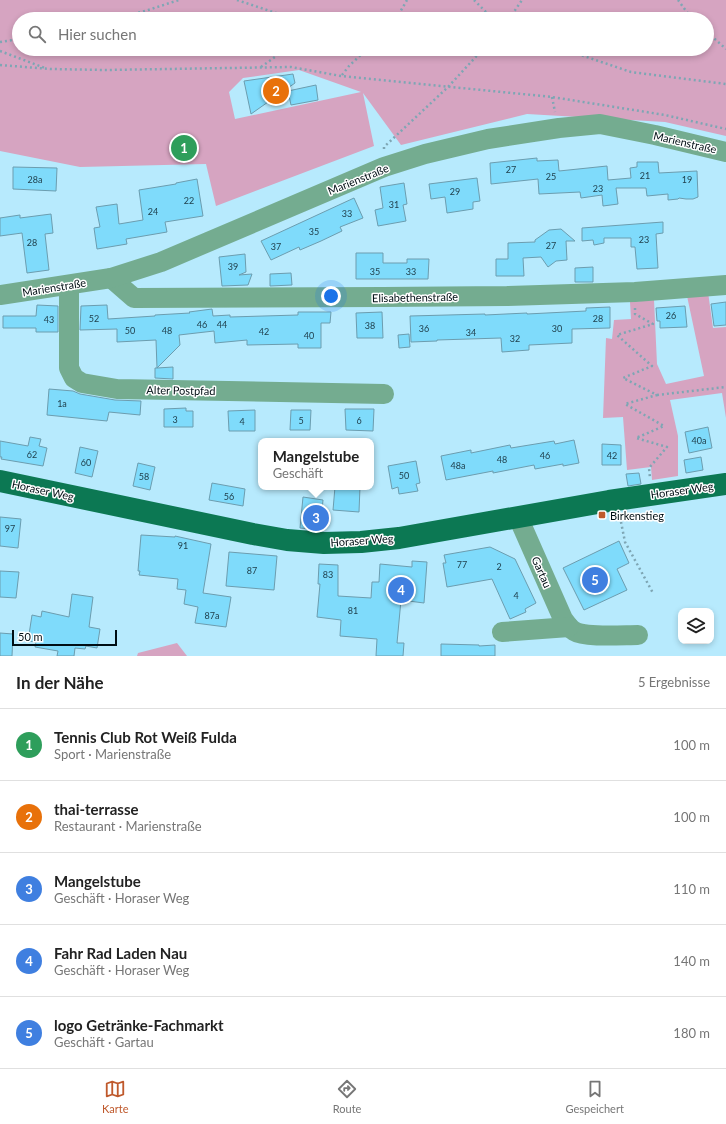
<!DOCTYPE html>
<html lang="de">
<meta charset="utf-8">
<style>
:root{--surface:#fff;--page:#f2f2f2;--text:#222;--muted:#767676;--line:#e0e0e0;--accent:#bf592c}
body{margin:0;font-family:Lato,sans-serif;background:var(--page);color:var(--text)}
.controls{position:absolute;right:12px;bottom:12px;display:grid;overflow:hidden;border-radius:8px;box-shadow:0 2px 6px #0003}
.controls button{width:36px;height:36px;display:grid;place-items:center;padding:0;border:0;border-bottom:1px solid var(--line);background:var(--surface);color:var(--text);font:20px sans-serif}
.scale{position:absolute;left:12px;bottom:10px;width:105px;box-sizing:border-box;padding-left:4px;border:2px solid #000e14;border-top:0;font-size:11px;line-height:14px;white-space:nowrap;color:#000e14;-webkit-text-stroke:3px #fff;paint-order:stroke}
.you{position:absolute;left:331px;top:296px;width:14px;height:14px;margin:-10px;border:3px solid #fff;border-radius:50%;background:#1a73e8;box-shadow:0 0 0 6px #1a73e833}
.badge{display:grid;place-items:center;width:26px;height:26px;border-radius:50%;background:var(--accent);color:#fff;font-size:13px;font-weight:700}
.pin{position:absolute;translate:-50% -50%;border:2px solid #fff;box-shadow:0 1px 4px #0006}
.popup{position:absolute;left:258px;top:438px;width:116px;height:52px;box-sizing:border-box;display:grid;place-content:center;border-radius:8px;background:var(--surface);filter:drop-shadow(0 1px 3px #0005);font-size:13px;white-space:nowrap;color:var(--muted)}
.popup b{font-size:15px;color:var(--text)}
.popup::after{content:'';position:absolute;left:50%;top:100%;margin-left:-8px;border:8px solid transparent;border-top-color:var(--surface)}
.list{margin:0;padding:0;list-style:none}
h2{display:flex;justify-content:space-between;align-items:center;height:52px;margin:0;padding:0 16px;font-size:17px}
h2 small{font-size:13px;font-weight:400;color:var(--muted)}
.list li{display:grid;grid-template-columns:26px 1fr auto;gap:12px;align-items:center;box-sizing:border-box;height:72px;padding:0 16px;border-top:1px solid var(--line)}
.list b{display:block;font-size:15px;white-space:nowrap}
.list p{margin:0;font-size:13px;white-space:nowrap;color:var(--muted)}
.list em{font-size:13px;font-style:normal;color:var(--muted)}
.icon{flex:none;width:22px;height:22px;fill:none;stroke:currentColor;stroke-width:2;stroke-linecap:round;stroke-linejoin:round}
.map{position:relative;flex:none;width:726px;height:656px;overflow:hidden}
.search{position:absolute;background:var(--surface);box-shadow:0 2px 6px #0003;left:12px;right:12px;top:12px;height:44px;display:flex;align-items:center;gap:10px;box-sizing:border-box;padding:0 14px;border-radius:22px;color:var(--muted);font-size:15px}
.sheet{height:412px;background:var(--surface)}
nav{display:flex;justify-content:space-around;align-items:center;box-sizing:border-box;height:56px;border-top:1px solid var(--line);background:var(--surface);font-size:11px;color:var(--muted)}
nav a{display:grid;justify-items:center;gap:2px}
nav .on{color:var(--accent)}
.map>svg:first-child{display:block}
.green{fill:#d6a4c1;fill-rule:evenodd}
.building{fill:#7fdbfb;stroke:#6c9daf}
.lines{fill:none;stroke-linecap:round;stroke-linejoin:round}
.path{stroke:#7ea6b4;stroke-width:2.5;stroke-dasharray:2 3;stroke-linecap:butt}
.minor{stroke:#74ac90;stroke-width:20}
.major{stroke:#0c7853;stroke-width:22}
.poi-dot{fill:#bf592c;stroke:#fff;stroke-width:1.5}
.labels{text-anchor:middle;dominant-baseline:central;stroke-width:3;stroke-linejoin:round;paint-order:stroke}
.number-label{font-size:9px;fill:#20414e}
.street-label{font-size:11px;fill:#000e14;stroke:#fff}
.poi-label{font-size:11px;fill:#000e14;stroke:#fff;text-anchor:start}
</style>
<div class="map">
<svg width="726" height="656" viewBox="0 0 726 656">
<rect width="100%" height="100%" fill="#b7eafd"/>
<g class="green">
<path d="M0 0H726V136L665 122 527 114 401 145 363 93 374 146 216 206 206 164 80 167 0 151ZM19 19H707V49H19ZM299 70 361 92 235 119 229 92 243 78Z"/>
<polygon points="708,292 713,328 726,327 726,418 722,393 670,400 678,436 678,476 652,480 651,467 627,470 623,417 603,418 606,338 612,339 614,320 631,319 630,302 654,300 657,364 666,384 704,376 687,296"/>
<polygon points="177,643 187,656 137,656 138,653"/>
</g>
<g class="building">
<polygon points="293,74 295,83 251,114 244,81"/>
<polygon points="316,85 318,100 291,105 288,91"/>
<polygon points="537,158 537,161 558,160 559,171 607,166 608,180 631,178 630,168 637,167 637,162 658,162 659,173 697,171 698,197 693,199 686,199 679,198 678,199 668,200 668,194 647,196 646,188 616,188 618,204 603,206 602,195 581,198 580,192 539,194 538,179 491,184 490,163"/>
<polygon points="13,167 57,168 56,191 13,189"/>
<polygon points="477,178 480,201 473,202 473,209 447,213 445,197 431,199 429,184"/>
<polygon points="197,179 203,216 165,222 167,232 126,239 127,244 97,249 94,228 100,227 96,207 117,204 119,224 143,220 139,190 176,184 176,183"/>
<polygon points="404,183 407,204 403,205 406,221 378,226 375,210 383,208 380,187"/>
<polygon points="354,198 363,218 340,227 342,231 321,241 300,250 299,247 271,260 261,241"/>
<polygon points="51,214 53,233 45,234 49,270 27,273 22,233 0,236 0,218 20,215 20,218"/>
<polygon points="663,222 663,233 656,234 658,268 637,269 635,247 631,247 631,238 604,238 604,243 594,245 593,240 582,241 582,228"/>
<polygon points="561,229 575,241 566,241 567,260 556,261 548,267 541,257 523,258 524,276 496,276 496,259 508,259 508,243 535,242 535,240 549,230"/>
<polygon points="356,253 383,253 383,263 407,263 407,259 429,259 428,279 356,279"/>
<polygon points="245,254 246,272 239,275 252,274 248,285 222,286 219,257"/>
<polygon points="593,267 593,282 575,282 575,268"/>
<polygon points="291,273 292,285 270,286 270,274"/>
<polygon points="726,302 726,325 714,326 711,304"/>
<polygon points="37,305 58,306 58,332 36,332 36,328 3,328 3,316 36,316"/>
<polygon points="107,305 108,319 155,316 155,315 190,313 189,312 212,309 213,316 230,315 230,317 298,315 298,312 331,312 330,323 321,323 321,348 298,348 298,344 247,345 247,340 215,343 214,331 179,335 180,345 157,368 173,367 173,379 155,378 155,368 157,368 156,340 117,342 117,329 80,330 81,306"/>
<polygon points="685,306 687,327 660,328 660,321 657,321 656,308"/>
<polygon points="610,307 610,328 572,329 572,343 529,345 529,350 502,352 501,338 437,340 437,341 411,342 410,316 485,314 485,315 527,313 527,314 586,311 586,308"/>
<polygon points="382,312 383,338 357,338 356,313"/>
<polygon points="409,334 410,347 399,348 398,335"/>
<polygon points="49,389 73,391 80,394 115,400 141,401 140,415 109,412 107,421 47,415"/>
<polygon points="186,408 186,411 193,411 193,427 164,427 164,409"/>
<polygon points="345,409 374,409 373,431 346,430"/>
<polygon points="255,410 255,431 229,431 228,411"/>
<polygon points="291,410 311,410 310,430 290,430"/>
<polygon points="708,427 712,448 689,453 685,432"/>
<polygon points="30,437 41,439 39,446 47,448 43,466 1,459 2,457 0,457 0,441 28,446"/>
<polygon points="574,440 579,463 563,466 563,464 535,469 534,465 493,473 493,471 446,480 441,456 471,450 471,453 510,445 511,448 554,441 555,444"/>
<polygon points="602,444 621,445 621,465 602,465"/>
<polygon points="80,447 98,451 92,477 75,473"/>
<polygon points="701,457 703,470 686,473 684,460"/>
<polygon points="416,461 420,483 416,484 418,491 399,494 398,487 392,489 388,466"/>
<polygon points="138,463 155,467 150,490 133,486"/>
<polygon points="639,473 641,484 628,486 626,474"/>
<polygon points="212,483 245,489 243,506 209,500"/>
<polygon points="335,487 360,487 359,512 333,510"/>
<polygon points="303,497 323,500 320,530 300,528"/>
<polygon points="0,517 21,519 18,548 0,546"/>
<polygon points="141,535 175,537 175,536 211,544 203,593 231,597 226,627 195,623 198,607 184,604 186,590 177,589 178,579 139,575 140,571 138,571"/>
<polygon points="619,541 629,563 617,569 627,590 584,610 563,568"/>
<polygon points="490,547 515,559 536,603 525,609 526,612 510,619 492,579 447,587 443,563 446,563 444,555"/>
<polygon points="229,552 277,556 274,590 226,586"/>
<polygon points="412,561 427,562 424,603 401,600 397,643 404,643 403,656 376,656 377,639 340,636 341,620 317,617 320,584 318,584 319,564 338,565 338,596 371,598 372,582 379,582 380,564 412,567"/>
<polygon points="0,571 19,572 16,598 0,597"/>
<polygon points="72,594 93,597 89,627 100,629 97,648 86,646 85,649 75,648 74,656 57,656 58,651 35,647 36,642 28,641 32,615 41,617 42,611 69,617"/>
<polygon points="0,633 13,634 12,656 0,656"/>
<polygon points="441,644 479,645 479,646 495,645 495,656 441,656"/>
</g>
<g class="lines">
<g class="path">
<polyline points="237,0 294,19"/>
<polyline points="474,0 493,19"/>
<polyline points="678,0 692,19"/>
<polyline points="114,19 145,11 179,0"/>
<polyline points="396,19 407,0"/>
<polyline points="509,19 522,0"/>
<polyline points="707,32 726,49"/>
<polyline points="0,42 19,39"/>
<polyline points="563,49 631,72 726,84"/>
<polyline points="0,51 45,68"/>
<polyline points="0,65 50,69 106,70 291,67 341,76 552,97 665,115 726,129"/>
<polyline points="261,67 286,49"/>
<polyline points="342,75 349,66 367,49"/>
<polyline points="552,97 555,112"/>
<polyline points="384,149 384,147 448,87 483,49"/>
<polyline points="635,308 635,314 653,324 617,335 652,366 623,378 657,395 625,404 664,426 636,438 667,447 649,468 650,478"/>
<polyline points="657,395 726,387"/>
<polyline points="620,517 625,542 653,593"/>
</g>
<g class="minor">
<polyline points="111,278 134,298 383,297 507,296 635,292 726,285"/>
<polyline points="69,285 69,368 74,378 82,383 117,389 384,394"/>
<polyline points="0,295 111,278 161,262 384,167 425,154 488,139 559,128 600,124 655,135 726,152"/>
<path d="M518 517 563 619C566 623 569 628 574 631 585 638 623 635 638 635"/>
<polyline points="502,632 569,627"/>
</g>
<polyline class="major" points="0,481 253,534 287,540 324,543 361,542 399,538 609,501 726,484"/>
</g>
<rect class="poi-dot" x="598" y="511" width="8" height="8" rx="2"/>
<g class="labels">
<g class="number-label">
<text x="511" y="169">27</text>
<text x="645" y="175">21</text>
<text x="551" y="176">25</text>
<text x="35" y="179">28a</text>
<text x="687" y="179">19</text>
<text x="598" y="188">23</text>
<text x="455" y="191">29</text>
<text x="189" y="200">22</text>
<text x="394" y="204">31</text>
<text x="153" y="211">24</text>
<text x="347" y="213">33</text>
<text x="314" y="231">35</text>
<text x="644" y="239">23</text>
<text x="32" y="242">28</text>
<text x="551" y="245">27</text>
<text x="276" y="246">37</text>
<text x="233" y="266">39</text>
<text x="375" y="271">35</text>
<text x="411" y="271">33</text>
<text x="671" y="315">26</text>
<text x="94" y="318">52</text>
<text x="598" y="318">28</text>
<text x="49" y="319">43</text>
<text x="202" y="324">46</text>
<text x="222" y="324">44</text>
<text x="370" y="325">38</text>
<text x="424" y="328">36</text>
<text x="557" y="328">30</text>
<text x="130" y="330">50</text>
<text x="167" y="330">48</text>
<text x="264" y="331">42</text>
<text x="471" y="332">34</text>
<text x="309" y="335">40</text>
<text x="515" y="338">32</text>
<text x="62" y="403">1a</text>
<text x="175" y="419">3</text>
<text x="301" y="420">5</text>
<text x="359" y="420">6</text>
<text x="242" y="421">4</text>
<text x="699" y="440">40a</text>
<text x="32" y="454">62</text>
<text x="545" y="455">46</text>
<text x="612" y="455">42</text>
<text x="502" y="459">48</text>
<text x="86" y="462">60</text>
<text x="458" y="465">48a</text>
<text x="404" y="475">50</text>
<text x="144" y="476">58</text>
<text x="229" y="496">56</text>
<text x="10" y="528">97</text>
<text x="183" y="545">91</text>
<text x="462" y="564">77</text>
<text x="499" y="566">2</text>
<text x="252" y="570">87</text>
<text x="328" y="574">83</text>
<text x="516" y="595">4</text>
<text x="353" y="610">81</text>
<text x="212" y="615">87a</text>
</g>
<g class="street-label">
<text transform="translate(685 142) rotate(13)">Marienstraße</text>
<text transform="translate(358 179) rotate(-22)">Marienstraße</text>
<text transform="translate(54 287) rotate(-9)">Marienstraße</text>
<text transform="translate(415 297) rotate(-1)">Elisabethenstraße</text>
<text transform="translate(181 390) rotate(1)">Alter Postpfad</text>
<text transform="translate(43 490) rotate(12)">Horaser Weg</text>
<text transform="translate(682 490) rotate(-8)">Horaser Weg</text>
<text transform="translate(362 540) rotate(-4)">Horaser Weg</text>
<text transform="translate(542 572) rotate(66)">Gartau</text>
</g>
<g class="poi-label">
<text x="610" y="515">Birkenstieg</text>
</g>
</g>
</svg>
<div class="controls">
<button><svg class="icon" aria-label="layers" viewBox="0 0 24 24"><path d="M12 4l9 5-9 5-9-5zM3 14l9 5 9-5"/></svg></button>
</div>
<div class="scale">50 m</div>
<div class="you"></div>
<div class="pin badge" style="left:184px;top:148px;background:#2e9e5b">1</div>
<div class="pin badge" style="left:276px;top:91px;background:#e8710a">2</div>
<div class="pin badge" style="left:316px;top:518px;background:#3f7fe0">3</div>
<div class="popup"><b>Mangelstube</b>Geschäft</div>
<div class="pin badge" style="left:401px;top:590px;background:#3f7fe0">4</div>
<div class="pin badge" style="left:595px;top:580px;background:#3f7fe0">5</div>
<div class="search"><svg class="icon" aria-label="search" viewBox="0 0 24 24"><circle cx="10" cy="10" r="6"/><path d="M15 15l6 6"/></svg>Hier suchen</div>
</div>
<section class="sheet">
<h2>In der Nähe<small>5 Ergebnisse</small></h2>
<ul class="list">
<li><span class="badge" style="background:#2e9e5b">1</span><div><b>Tennis Club Rot Weiß Fulda</b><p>Sport · Marienstraße</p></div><em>100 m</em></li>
<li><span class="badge" style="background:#e8710a">2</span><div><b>thai-terrasse</b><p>Restaurant · Marienstraße</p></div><em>100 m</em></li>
<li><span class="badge" style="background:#3f7fe0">3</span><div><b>Mangelstube</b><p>Geschäft · Horaser Weg</p></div><em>110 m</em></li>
<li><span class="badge" style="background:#3f7fe0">4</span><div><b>Fahr Rad Laden Nau</b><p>Geschäft · Horaser Weg</p></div><em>140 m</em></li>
<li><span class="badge" style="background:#3f7fe0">5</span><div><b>logo Getränke-Fachmarkt</b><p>Geschäft · Gartau</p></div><em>180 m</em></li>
</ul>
</section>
<nav>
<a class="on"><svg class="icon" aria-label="map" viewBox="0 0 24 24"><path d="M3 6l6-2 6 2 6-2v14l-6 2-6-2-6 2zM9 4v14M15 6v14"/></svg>Karte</a>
<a><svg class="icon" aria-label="directions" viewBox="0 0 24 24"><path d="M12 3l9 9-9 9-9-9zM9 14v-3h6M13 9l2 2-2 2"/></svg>Route</a>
<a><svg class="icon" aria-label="saved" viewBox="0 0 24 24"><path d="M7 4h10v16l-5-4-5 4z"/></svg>Gespeichert</a>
</nav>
